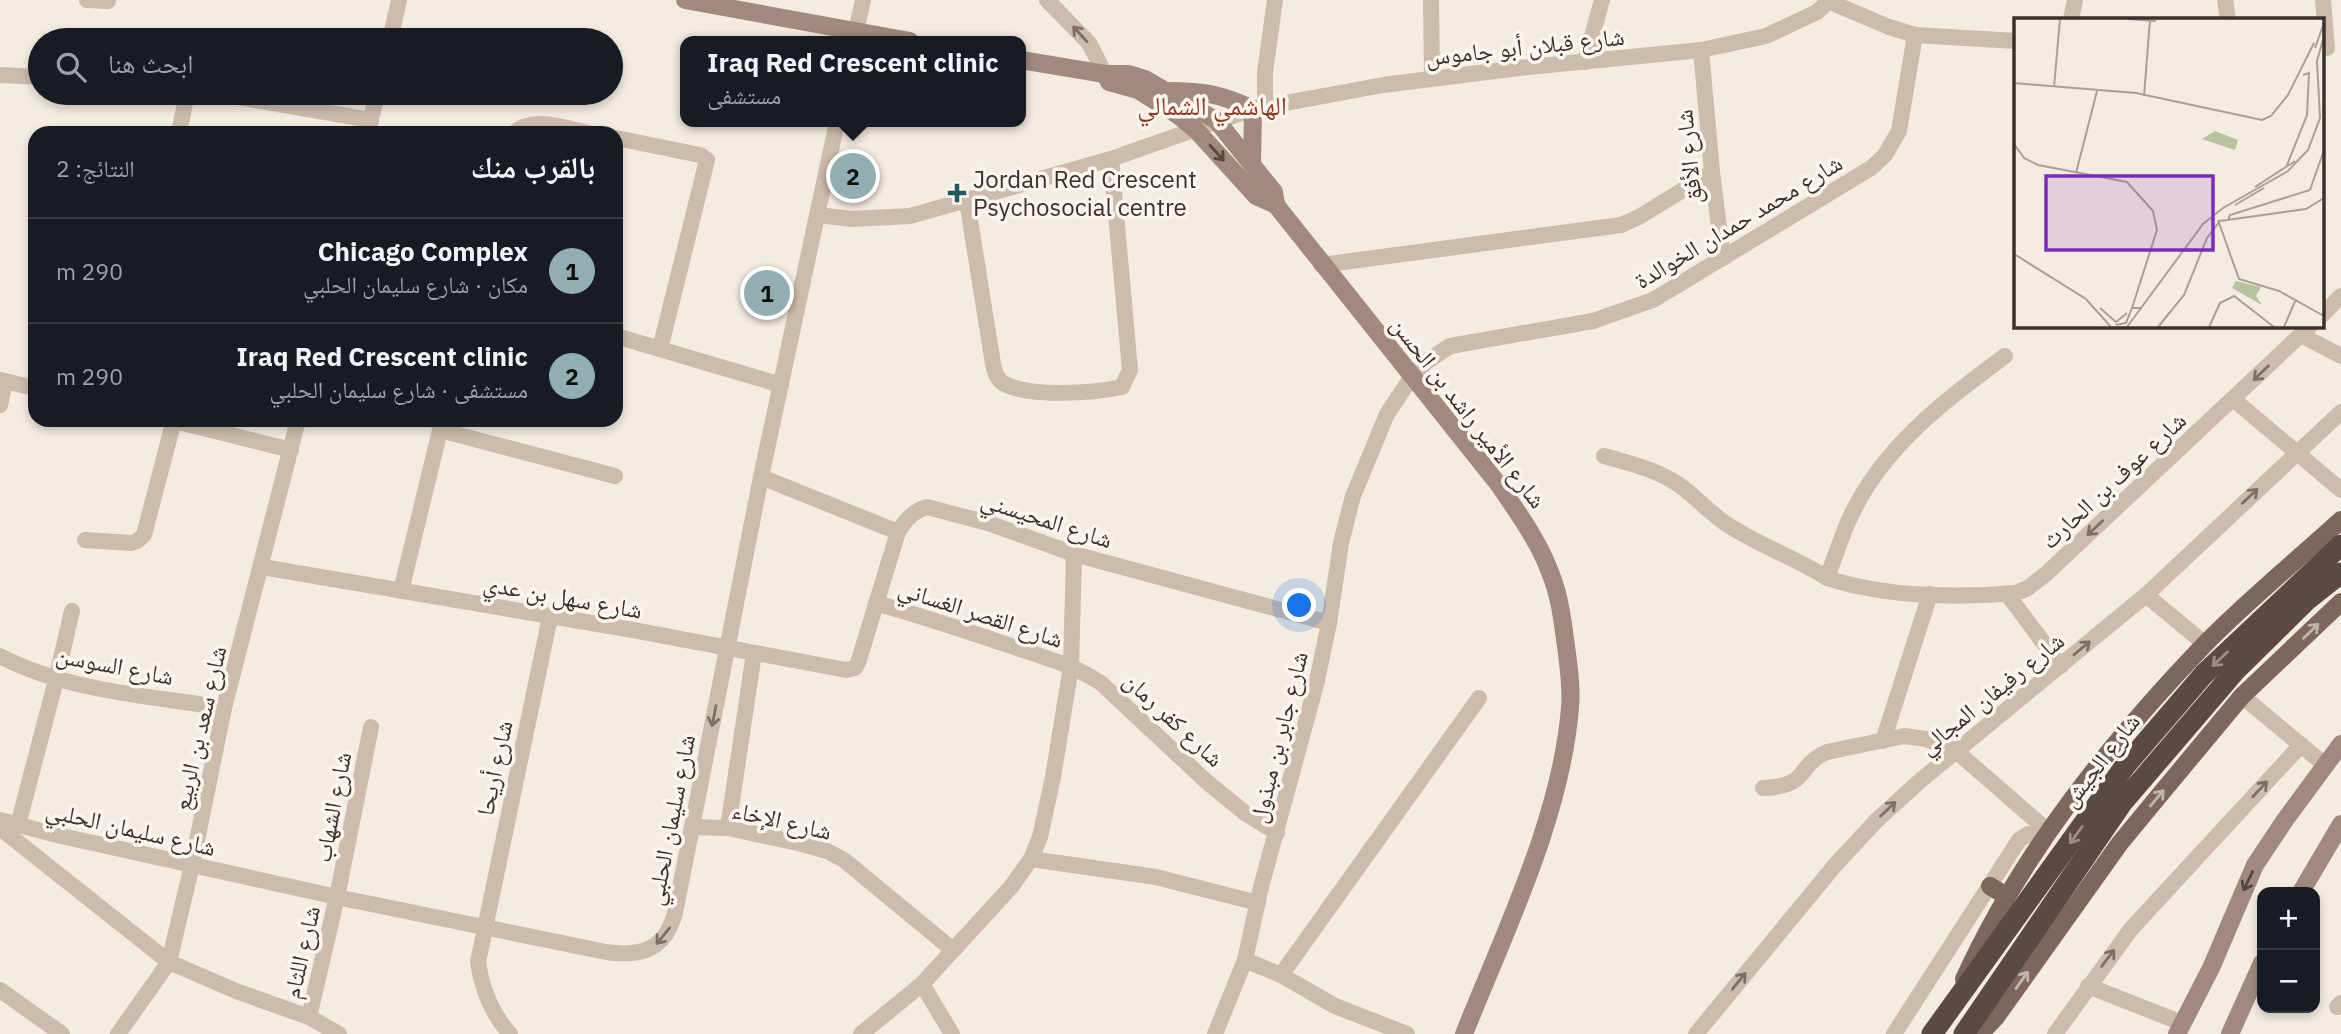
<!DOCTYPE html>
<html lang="ar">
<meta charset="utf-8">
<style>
:root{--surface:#171b24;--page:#242831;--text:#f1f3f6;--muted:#9ea1a6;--line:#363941;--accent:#92aeb2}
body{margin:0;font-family:"IBM Plex Sans","Noto Naskh Arabic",sans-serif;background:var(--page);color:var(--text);direction:rtl}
.controls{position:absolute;right:21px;bottom:21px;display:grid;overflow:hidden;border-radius:14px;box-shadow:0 4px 10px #0003}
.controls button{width:63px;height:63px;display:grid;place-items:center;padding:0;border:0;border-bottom:2px solid var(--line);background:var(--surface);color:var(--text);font:35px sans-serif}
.you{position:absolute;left:1300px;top:606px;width:24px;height:24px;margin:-18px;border:5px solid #fff;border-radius:50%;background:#1a73e8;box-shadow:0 0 0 10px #1a73e833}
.badge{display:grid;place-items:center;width:46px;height:46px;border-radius:50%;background:var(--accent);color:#111;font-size:23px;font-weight:700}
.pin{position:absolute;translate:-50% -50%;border:4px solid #fff;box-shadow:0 2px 7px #0006}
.popup{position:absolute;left:680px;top:36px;width:346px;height:91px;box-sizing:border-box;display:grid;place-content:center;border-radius:14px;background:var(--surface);filter:drop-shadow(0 2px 5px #0005);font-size:23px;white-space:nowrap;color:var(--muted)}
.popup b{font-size:26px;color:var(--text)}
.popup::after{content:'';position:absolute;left:50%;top:100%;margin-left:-14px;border:14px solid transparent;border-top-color:var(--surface)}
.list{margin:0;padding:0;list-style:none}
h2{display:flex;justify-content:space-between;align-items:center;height:91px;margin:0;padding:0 28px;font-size:30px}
h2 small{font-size:23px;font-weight:400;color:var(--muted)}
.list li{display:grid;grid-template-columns:46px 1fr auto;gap:21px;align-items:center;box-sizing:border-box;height:105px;padding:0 28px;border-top:2px solid var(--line)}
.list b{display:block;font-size:26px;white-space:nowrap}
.list p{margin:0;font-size:23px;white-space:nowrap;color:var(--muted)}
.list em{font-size:23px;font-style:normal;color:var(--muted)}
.icon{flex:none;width:38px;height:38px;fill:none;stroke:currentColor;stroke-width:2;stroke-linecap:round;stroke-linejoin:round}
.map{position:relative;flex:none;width:2341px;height:1034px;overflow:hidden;direction:ltr}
.search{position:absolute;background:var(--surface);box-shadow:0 4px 10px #0003;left:28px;top:28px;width:595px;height:77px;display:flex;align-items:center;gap:18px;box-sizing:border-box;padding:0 24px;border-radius:38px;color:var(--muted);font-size:26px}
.panel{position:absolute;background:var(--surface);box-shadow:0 4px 10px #0003;left:28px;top:126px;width:595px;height:301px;border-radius:21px;direction:rtl}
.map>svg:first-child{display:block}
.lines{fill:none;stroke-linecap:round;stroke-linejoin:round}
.street{stroke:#cdbbac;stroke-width:16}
.secondary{stroke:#a18a7d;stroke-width:18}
.primary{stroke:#7d675c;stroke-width:18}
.highway{stroke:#5c4a42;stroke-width:21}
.oneway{stroke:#7d6f65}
.oneway2{stroke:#544640}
.oneway3{stroke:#c2b5ac}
.oneway4{stroke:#9c8e87}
.poi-dot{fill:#1f5a5e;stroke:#fbf5ee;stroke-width:2.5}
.labels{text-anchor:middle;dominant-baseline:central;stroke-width:7;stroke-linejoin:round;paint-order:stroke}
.street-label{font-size:24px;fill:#3b302b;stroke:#fbf5ee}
.poi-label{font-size:24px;fill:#3b302b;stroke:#fbf5ee;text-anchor:start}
.neighbourhood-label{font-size:26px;fill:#8c3b22;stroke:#fbf5ee}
.inset-road{fill:none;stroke:#aaa098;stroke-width:2}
.view{fill:#7b2cbf;fill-opacity:0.15;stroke:#7b2cbf;stroke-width:3.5}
.inset-edge{fill:none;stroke:#3b302b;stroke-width:3.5}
</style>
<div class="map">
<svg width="2341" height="1034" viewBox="0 0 2341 1034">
<rect width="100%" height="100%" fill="#f4ebe1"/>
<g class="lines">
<g class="street">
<polyline points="87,0 108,1"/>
<polyline points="1047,0 1089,43 1105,74"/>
<polyline points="1431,0 1432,78"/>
<polyline points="2225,0 2228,19"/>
<polyline points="2323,0 2327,48"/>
<polyline points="1830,2 1889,27 1915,35 2016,41"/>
<polyline points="2071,19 2075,0"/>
<polyline points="390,40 399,0"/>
<polyline points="854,41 863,0"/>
<polyline points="1701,50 1712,172 1723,258"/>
<polyline points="1585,62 1602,0"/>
<polyline points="0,75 40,77"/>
<polyline points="214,93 371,120"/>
<polyline points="1265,107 1265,72 1275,0"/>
<polyline points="179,133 187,93"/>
<polyline points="368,133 377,93"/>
<path d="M514 133C533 115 567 129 589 133"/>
<polyline points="616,138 700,155 707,160 660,349"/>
<path d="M967 201 993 364C995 372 996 378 1003 383 1029 398 1094 393 1122 387L1130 370 1111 159"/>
<polyline points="818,215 852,219 910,216 1111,159 1253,109 1383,85 1519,68 1701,50 1766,36 1817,12 1830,0"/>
<polyline points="1321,265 1621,225 1639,217 1712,172"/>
<polyline points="2322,315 2341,296"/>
<polyline points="2301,335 2341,356"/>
<polyline points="616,336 781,385"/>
<polyline points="0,380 35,388"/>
<polyline points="2233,399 2341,490"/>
<polyline points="0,405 5,381"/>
<polyline points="171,420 291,450"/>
<polyline points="440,430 615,476"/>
<path d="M1604 456C1633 464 1663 471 1687 491 1703 504 1715 518 1733 528 1763 547 1798 559 1827 578 1884 597 1957 598 2016 593L2028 588 2047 573 2310 326"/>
<polyline points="761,477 898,532"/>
<polyline points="85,540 131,543 137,541 144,535 174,420"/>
<path d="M262 567 633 630 846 670 855 668 858 663 898 532C905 520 913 511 927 507L988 523 1074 554 1329 623"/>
<path d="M1827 578C1834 559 1840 541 1848 522 1880 449 1943 402 2005 356"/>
<polyline points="401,591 442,422"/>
<polyline points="2007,594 2061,666"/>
<polyline points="2146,595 2205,644"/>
<path d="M876 603C924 617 970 632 1017 648 1046 658 1076 666 1102 684L1207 782 1245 813 1277 833"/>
<path d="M0 656C66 691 151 696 224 708"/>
<polyline points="2242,696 2325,765"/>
<polyline points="1883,741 1930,594"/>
<path d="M1763 788C1811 786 1795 766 1827 752L1904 736 1926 739 1956 751 2049 832"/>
<path d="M0 820 57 835 337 897 606 952C641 957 665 950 675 913L761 477 837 122"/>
<polyline points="18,825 56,680 72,611"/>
<polyline points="692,827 728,828 798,843 827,851 844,860 953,950"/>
<polyline points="0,828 169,962 236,991 309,1017 339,1034"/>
<polyline points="728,828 754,653"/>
<polyline points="1031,859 1156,877 1258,903"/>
<polyline points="1245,960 1281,975 1335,1006 1407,1034"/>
<polyline points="1281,975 1479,698"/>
<polyline points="922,984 952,1034"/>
<polyline points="2088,986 2182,1023"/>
<polyline points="0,990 62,1034"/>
<polyline points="2337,1007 2341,1003"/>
<polyline points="309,1017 337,897 371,727"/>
<polyline points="118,1034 169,962 192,865 224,708 298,420"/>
<path d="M510 1034C492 1014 482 989 478 962L550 617"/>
<polyline points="861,1034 922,984 1011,887 1031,859 1040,837 1053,777 1071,667 1074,554"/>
<polyline points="1215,1034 1245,960 1261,887 1317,681 1329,623 1341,543 1353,496 1387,414 1413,375 1426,362 1450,346 1593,321 1653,300 1871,168 1885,155 1899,131 1915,35"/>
<polyline points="1696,1034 1836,864 1877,820 1921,780 2146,595 2341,412"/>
<polyline points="1894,1034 2019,840 2028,834 2044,838"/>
<polyline points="2055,1034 2131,929 2301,745"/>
</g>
<g class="secondary">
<polyline points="685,0 910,41"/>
<polyline points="1021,60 1105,74 1129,74 1145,79 1217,121 1274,192 1276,205"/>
<path d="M1105 74 1109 82 1138 90 1178 115 1196 130 1256 196 1276 205 1499 485C1518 513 1538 540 1550 572 1559 594 1562 616 1565 639 1568 661 1572 686 1570 708 1561 818 1505 931 1464 1034"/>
<path d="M1167 91C1204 91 1220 94 1253 109L1252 164"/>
<polyline points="2301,892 2341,824"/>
<polyline points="2177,1034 2211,968 2255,865 2285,820 2341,744"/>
<polyline points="2230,1034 2262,963"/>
</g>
<g class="primary">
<polyline points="1990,886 2006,896"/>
<path d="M1964 979C2021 854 2109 744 2204 645 2247 601 2296 561 2341 520"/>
<polyline points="1980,1034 1996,1017 2120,843 2158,797 2242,696 2341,602"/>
</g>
<g class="highway">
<polyline points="1932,1034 2125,766 2204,674 2341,545"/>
<polyline points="1964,1034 2122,803 2236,670 2307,600 2341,573"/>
</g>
</g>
<defs><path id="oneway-shaft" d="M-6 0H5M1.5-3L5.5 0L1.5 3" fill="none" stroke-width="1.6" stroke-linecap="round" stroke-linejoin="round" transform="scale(1.75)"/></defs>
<g class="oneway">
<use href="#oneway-shaft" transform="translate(1080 34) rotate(-132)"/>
<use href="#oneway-shaft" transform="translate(2261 373) rotate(136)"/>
<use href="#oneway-shaft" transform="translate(2250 496) rotate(-44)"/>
<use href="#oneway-shaft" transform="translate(2095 528) rotate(137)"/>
<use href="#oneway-shaft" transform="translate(2082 648) rotate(-40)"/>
<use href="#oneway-shaft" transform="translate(714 716) rotate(101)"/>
<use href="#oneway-shaft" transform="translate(2260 789) rotate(-47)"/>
<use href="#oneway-shaft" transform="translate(1888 809) rotate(-44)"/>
<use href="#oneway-shaft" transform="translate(663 936) rotate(129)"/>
<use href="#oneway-shaft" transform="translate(2108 958) rotate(-53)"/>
<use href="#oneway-shaft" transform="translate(1739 981) rotate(-51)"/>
</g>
<g class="oneway2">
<use href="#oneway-shaft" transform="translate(1217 153) rotate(48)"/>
<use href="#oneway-shaft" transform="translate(2248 881) rotate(116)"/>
</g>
<g class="oneway3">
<use href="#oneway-shaft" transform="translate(2311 631) rotate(-44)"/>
<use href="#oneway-shaft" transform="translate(2157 798) rotate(-50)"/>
<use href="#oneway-shaft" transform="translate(2022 980) rotate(-55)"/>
</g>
<g class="oneway4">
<use href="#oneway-shaft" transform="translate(2220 659) rotate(136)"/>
<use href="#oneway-shaft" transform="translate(2076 835) rotate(126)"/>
</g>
<path class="poi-dot" d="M953.5 182.5h7v7h7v7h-7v7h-7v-7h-7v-7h7z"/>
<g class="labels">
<g class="street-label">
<text transform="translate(1525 46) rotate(-6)">شارع قبلان أبو جاموس</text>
<text transform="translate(1688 157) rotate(-96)">شارع الأفق</text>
<text transform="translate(1738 221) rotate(-31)">شارع محمد حمدان الخوالدة</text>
<text transform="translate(1469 412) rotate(52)">شارع الأمير راشد بن الحسن</text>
<text transform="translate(2113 480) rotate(-43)">شارع عوف بن الحارث</text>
<text transform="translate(1047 519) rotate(18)">شارع المحيسني</text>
<text transform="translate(563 596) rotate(10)">شارع سهل بن عدي</text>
<text transform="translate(981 613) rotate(18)">شارع القصر الغساني</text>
<text transform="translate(115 665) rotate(11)">شارع السوسن</text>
<text transform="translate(1991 693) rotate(-39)">شارع رفيفان المجالي</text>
<text transform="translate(1174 719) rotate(43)">شارع كفر رمان</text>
<text transform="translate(199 728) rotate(-77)">شارع سعد بن الربيع</text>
<text transform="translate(1278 737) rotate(-76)">شارع جابر بن مبذول</text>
<text transform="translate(2100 760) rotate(-52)">شارع الجيش</text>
<text transform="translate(494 768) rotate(-78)">شارع أريحا</text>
<text transform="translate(332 807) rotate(-79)">شارع الشهاب</text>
<text transform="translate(670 820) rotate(-79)">شارع سليمان الحلبي</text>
<text transform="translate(782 820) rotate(13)">شارع الإخاء</text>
<text transform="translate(131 828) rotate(13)">شارع سليمان الحلبي</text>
<text transform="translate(301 952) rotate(-77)">شارع اللثام</text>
</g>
<g class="poi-label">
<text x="973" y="179">Jordan Red Crescent<tspan x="973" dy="28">Psychosocial centre</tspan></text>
</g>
<g class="neighbourhood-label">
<text x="1212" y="105">الهاشمي الشمالي</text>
</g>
</g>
<g transform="translate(2014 18)">
<rect width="310" height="310" fill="#f4ebe1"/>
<path d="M201 113 224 122 221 132 188 121ZM222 263 247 269 242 278 248 287 218 270Z" fill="#b8c4a0"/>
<path class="inset-road" d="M114 1 142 3M301 30 310 5M0 65 122 75 248 102 257 98 274 77 300 25M40 69 46 1M130 78 136 2M0 126 10 140 24 147 113 164 139 193 143 212 118 290M273 147 293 97 295 55 289 57M62 155 83 73M241 169 281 143M221 187 250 170M204 202 225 261 265 273 310 298M214 202 216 197 296 172 310 132M0 236 72 281 97 309M86 290 102 304 113 295M102 307 112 305 118 290H128M113 309 189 206 209 190 274 153 294 132 306 100 303 43 310 18M144 309 170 277 193 220 206 203 292 191 310 180M195 309 206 285 220 278 260 309M270 309 282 281"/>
<path class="view" d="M32 158H199V232H32Z"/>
<rect width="310" height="310" class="inset-edge"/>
</g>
</svg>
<div class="controls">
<button>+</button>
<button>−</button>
</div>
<div class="you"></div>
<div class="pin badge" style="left:767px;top:293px">1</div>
<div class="pin badge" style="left:853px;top:176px">2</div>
<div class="popup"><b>Iraq Red Crescent clinic</b>مستشفى</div>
<div class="search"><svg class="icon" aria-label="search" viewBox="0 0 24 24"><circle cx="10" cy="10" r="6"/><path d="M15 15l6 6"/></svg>ابحث هنا</div>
<section class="panel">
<h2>بالقرب منك<small>النتائج: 2</small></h2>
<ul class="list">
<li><span class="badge">1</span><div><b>Chicago Complex</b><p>مكان · شارع سليمان الحلبي</p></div><em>290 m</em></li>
<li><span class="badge">2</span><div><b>Iraq Red Crescent clinic</b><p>مستشفى · شارع سليمان الحلبي</p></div><em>290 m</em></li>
</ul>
</section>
</div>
